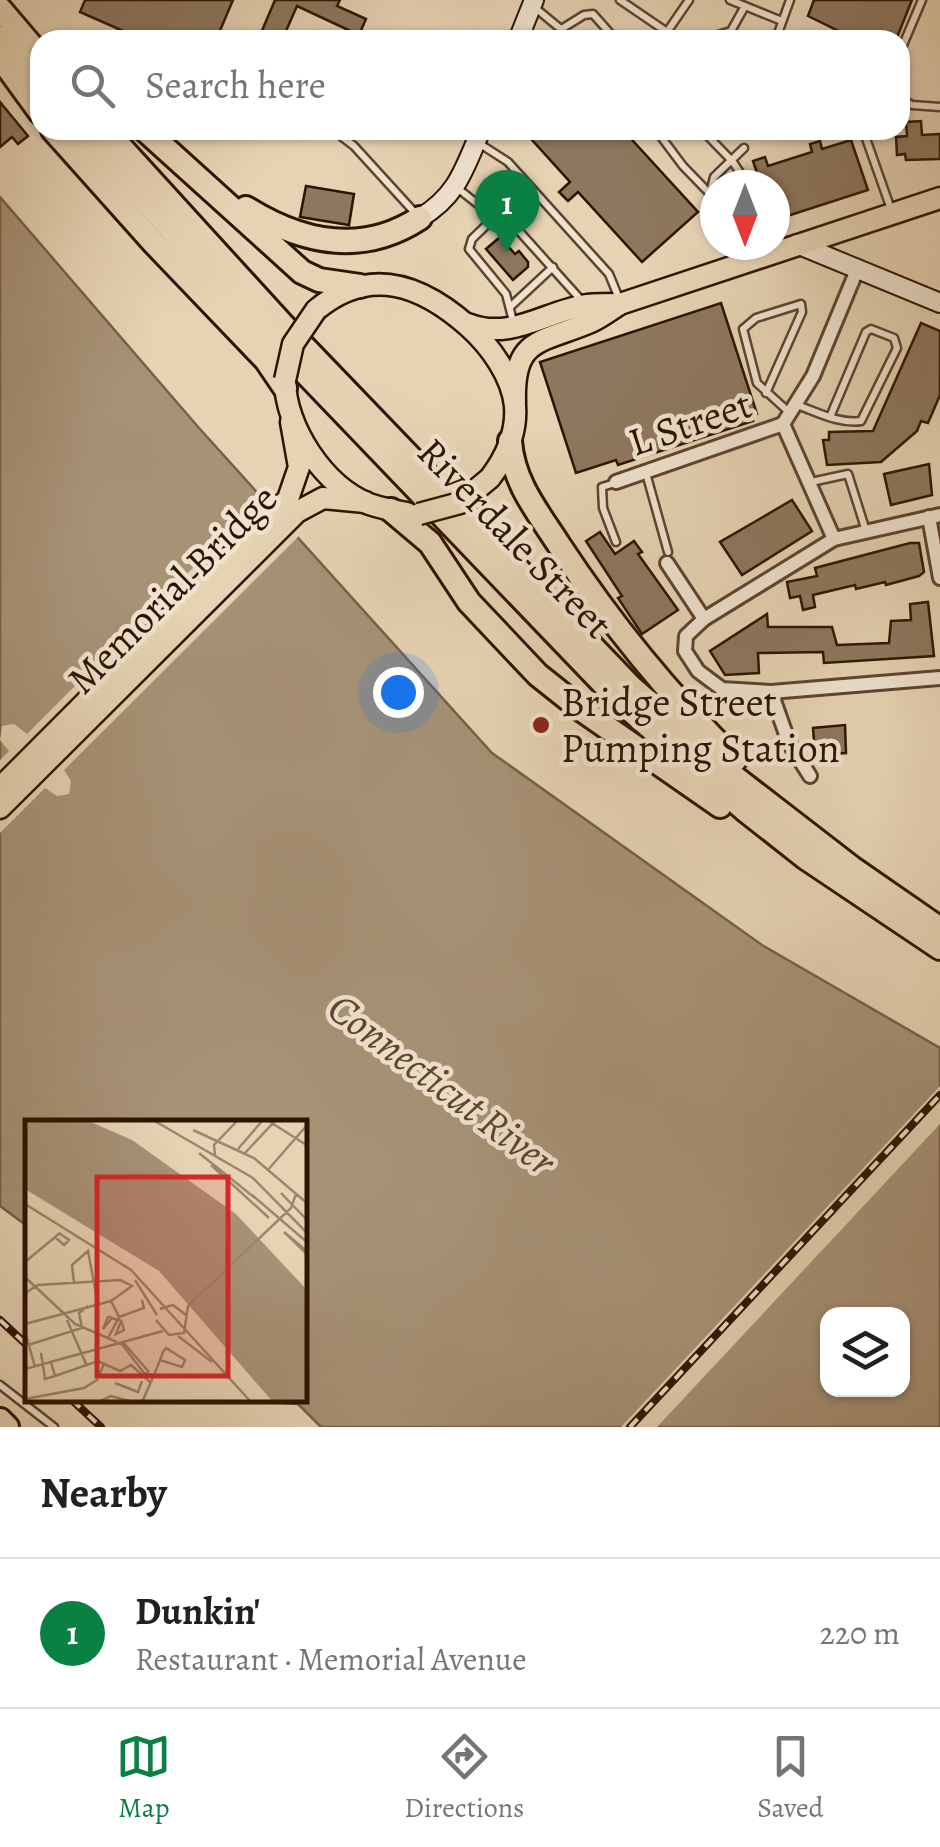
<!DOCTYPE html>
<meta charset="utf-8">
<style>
:root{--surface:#fff;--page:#f6f6f6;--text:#202124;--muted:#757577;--line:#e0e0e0;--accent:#0b8043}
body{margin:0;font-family:Alegreya,serif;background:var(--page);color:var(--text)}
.controls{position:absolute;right:30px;bottom:30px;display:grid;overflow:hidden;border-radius:20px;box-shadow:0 2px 8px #0004}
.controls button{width:90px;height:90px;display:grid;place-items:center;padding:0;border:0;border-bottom:2px solid var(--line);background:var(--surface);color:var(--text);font:50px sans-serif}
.compass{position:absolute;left:700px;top:170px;width:90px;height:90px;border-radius:50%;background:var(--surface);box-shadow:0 2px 8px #0004;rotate:180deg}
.you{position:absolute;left:398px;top:692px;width:35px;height:35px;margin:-25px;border:8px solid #fff;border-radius:50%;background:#1a73e8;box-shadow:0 0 0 15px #1a73e833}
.badge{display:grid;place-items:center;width:65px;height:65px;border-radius:50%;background:var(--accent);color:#fff;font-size:32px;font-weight:700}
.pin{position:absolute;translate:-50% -82px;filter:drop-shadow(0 2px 5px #0008)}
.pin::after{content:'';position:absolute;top:52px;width:35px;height:30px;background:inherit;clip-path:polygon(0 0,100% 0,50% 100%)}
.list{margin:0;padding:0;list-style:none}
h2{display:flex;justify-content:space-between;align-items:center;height:130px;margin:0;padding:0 40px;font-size:42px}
h2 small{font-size:32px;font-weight:400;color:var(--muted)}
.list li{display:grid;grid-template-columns:65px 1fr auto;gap:30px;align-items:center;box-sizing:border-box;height:150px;padding:0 40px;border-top:2px solid var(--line)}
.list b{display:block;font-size:38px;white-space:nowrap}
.list p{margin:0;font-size:32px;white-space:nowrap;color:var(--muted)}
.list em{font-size:32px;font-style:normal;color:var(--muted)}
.icon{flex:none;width:55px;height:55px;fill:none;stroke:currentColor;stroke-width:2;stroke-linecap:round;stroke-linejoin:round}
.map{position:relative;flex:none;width:940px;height:1427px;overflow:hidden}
.search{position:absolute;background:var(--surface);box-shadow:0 2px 8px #0004;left:30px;right:30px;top:30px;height:110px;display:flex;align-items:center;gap:25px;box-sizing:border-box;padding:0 35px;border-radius:30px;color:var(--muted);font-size:38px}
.sheet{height:280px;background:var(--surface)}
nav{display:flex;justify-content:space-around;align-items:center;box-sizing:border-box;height:140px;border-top:2px solid var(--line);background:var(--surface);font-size:28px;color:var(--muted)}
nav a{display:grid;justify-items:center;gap:5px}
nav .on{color:var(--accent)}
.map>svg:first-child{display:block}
.water{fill:#a79276;stroke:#766047;stroke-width:2.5;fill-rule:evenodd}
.pier{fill:#e6d3b3}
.building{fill:#8d775e;stroke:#2d1401;stroke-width:2.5}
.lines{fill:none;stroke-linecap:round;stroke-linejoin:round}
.lane-casing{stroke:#5b442e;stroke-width:11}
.street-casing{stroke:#5b442e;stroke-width:18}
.secondary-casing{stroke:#2d1401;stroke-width:22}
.primary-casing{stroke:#2d1401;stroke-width:25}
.highway-casing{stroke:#2d1401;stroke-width:28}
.lane{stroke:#efe2ce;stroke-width:6}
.street{stroke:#efe2ce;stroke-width:12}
.secondary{stroke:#efe2ce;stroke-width:18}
.primary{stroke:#e6d3b3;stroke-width:20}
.highway{stroke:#e6d3b3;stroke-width:22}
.rail-casing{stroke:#2d1401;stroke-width:8}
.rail{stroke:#efe2ce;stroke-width:4;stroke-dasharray:11;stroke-linecap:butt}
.primary-bridge-casing{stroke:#2d1401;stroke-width:25;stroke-linecap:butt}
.primary-bridge{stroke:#e6d3b3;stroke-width:20}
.poi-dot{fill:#8f2418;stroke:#efe2ce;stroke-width:4}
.labels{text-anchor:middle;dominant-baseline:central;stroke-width:9;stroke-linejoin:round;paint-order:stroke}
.street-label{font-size:40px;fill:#2d1401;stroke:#efe2ce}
.poi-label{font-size:40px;fill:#2d1401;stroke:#efe2ce;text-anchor:start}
.water-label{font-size:42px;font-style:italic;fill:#5e4630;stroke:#efe2ce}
.inset-road{fill:none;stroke:#9c876c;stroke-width:2.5}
.view{fill:#d62828;fill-opacity:0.15;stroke:#d62828;stroke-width:5}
.inset-edge{fill:none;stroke:#2d1401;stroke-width:5}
</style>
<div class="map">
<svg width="940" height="1427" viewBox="0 0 940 1427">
<rect width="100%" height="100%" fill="#e6d3b3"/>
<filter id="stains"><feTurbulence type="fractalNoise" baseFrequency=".002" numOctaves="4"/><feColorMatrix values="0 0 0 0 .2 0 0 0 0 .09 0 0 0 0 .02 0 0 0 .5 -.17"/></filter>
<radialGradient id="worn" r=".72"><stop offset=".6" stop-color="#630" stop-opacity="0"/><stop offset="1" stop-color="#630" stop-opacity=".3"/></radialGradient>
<path class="water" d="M0 197 199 428 492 753 762 945 940 1048V1427H321L298 1404 267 1402 263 1400H305V1122H28L27 1226 0 1206ZM828 1314H902V1390H828Z"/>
<g class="pier">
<polygon points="266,495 301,534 64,770 71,781 69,794 57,796 45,788 0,833 0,760 9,751 0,740 2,726 14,724 27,734"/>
<polygon points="940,1086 940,1124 657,1427 621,1427"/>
</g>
<g class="building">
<polygon points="85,0 233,0 216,40 135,40 137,37 80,12"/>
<polygon points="275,0 340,0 337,6 366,19 359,35 297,6 282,40 258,40"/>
<polygon points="814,0 912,0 896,40 857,40 808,16"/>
<polygon points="0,102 28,136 18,144 12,137 0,147"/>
<polygon points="921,121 922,135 940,134 940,159 906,160 905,154 897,155 896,137 907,136 906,122"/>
<polygon points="523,130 623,130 698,212 642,262 578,192 568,201 559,192 570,182"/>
<polygon points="851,140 868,190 775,220 775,185 761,185 753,161 765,157 768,166 812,152 810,144 820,141 822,149"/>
<polygon points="306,186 354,194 349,225 300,217"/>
<polygon points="500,237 515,254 519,251 528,262 528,267 513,280 486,249"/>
<polygon points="721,303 757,414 751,416 753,421 618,465 616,460 576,473 540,362"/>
<polygon points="921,323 940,331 940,395 928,423 921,421 917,431 881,462 827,465 823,440 829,440 829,432 873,431"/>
<polygon points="929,464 932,495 891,505 884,474"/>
<polygon points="792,500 812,531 742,575 720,542"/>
<polygon points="600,532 615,554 634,541 642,552 638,554 678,610 642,634 618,598 622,596 586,541"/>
<polygon points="910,543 919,543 924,572 919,576 886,585 885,582 856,589 855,585 813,595 815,607 803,610 800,596 790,598 787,582 817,576 815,568"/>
<polygon points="928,602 934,656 824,663 823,652 758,653 759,673 725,675 710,651 767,614 768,627 832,627 837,645 889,643 891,621 911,620 910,604"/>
<polygon points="845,725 846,753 815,755 813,728"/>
</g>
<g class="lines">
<defs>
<g id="lane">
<polyline points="620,0 667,32 672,40"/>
<polyline points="730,0 782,21"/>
<polyline points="533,6 574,40"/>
<polyline points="563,28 584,15 593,14 616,40"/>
<polyline points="667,32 689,0"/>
<polyline points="776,39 790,0"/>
<polyline points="702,40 731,31 745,6"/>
<polyline points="900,52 922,0"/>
<polyline points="900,98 912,105 940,107"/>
<polyline points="333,130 354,146 416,214"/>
<polyline points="656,130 683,166 715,199"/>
<polyline points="702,130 733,162 748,185"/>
<polyline points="863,130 892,212"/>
<polyline points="477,142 508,162 609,274 620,301"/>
<polyline points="456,187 494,217"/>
<polyline points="710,193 714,177 744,148"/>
<polyline points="510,307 553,267"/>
<polyline points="514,325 506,294 469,249 472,239 501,211 581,300"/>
<polyline points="766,393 802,312 801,304 756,318 743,329 757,383 791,414"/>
<path d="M797 405C817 412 839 424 861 421L897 348 894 338 871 329 866 332 830 417"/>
<polyline points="646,473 668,552"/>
<polyline points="811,482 848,474 866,531"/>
<polyline points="615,483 602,487 603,508 616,542"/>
<polyline points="0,1385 54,1427"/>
</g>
<g id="street">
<polyline points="616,482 783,424"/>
<polyline points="940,515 834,539 704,619 686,636 685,651 698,671 722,689 771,692 940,678"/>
<polyline points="929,517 940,578"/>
<polyline points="834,539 783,424 813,376 857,270"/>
<polyline points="667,563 704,619"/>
<polyline points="771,692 789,743 810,776"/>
</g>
<g id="secondary">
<polyline points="518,40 534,0"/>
<path d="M420 218C458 195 464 169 481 130"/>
<polyline points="797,244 940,303"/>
</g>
<g id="primary">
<path d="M316 310C370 265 422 285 469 327 490 346 512 376 515 406 517 432 506 457 490 478"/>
<path d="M468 324C511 341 546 311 587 305 598 304 609 304 620 304"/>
<path d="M285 380C285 427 324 486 369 504 381 508 395 511 407 513"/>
<path d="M515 402C513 339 539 343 586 324 598 320 609 311 620 304L940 198"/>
<polyline points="0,788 288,499 299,467 291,422"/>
<polyline points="0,808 297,512 323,498 365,502"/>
</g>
<g id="highway">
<polyline points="0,9 40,56"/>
<polyline points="0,38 40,84"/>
<polyline points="0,57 40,112"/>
<polyline points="53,130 153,242 266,360 285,388"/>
<polyline points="81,130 225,289 621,702 745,810 806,858 940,948"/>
<polyline points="105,130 281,323 631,687 729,773 852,868 940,929"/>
<polyline points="145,130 302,272 319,280 360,286"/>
<path d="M246 208C302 243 362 256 420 218"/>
<path d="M510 441C513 482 537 511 559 545 611 624 668 694 735 760"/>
<polyline points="391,510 430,543 469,602 538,675 582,710 720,806"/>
<polyline points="0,1420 7,1427"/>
</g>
</defs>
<use href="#lane" class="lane-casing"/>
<use href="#street" class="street-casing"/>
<use href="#secondary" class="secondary-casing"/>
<use href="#primary" class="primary-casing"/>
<use href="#highway" class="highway-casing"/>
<use href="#lane" class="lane"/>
<use href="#street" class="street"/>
<use href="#secondary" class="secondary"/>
<use href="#primary" class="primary"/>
<use href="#highway" class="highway"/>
<defs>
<g id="rail">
<polyline points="0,1320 28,1346"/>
<polyline points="72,1400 101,1427"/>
<polyline points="630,1427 940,1095"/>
</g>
</defs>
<use href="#rail" class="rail-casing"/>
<use href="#rail" class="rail"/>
<defs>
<g id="primary-bridge">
<polyline points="285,380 293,344 316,310"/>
<polyline points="419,514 460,503 490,478"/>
</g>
</defs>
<use href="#primary-bridge" class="primary-bridge-casing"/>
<use href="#primary-bridge" class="primary-bridge"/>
</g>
<circle class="poi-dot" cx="541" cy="725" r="10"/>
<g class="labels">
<g class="street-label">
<text transform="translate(690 423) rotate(-19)">L Street</text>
<text transform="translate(515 538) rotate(46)">Riverdale Street</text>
<text transform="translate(172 589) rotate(-45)">Memorial Bridge</text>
</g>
<g class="poi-label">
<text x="561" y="702">Bridge Street<tspan x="561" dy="46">Pumping Station</tspan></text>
</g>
<g class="water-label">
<text transform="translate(442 1084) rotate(37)">Connecticut River</text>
</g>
</g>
<g transform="translate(25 1120)">
<rect width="282" height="282" fill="#e6d3b3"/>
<path d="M0 0H61L107 20 211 94 282 170V282H248L134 151 0 69Z" fill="#a79276"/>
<path class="inset-road" d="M128 0 228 58 283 114M242 0 283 26M168 10 229 38 283 84M213 29 238 0M174 33 230 78M220 33 251 0M190 35 189 25 213 0M186 45 244 98M242 51 283 4M256 73 283 101M227 75 283 123M0 84 106 150 226 282M30 117 39 125 44 120 34 113M283 132 259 112 283 135M0 142 35 113M0 157 50 204 92 222M110 160 132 195M49 163 47 145 63 131 73 184M0 173 13 165 95 160 107 166 86 181 0 204M135 189 148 185 161 195M94 197 119 188 117 180M87 198 78 209 83 197H85L87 198 92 200M92 198 97 202V203L99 210 91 214 96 201M42 200 61 244M131 200 144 215 159 213 163 186 266 88 271 74M0 211 10 247M153 216 187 242M83 218 94 197 86 181M97 221 124 252M96 223 119 253 128 255M3 225 57 208 54 193 63 186M16 233 20 259 30 256 26 242M0 249 138 211M30 256 73 241 95 251 106 245 125 262M90 263 113 272 117 261M0 279 59 268 72 260 79 244M73 282 86 276 108 282M117 282 129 255 135 240 138 232 141 228 160 240 157 247 135 240"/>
<path class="view" d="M72 57H203V256H72Z"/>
<rect width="282" height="282" class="inset-edge"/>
</g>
<rect width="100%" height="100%" filter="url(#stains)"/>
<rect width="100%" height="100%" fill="url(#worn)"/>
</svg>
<div class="controls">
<button><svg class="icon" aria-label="layers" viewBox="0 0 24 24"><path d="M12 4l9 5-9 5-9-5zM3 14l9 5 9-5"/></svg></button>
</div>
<svg class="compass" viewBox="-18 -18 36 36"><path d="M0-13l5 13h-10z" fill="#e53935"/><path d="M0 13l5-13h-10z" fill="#757577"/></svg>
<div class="you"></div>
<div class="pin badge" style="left:507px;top:252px">1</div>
<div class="search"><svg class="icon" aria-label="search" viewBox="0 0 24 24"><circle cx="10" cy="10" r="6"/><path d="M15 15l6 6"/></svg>Search here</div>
</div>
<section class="sheet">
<h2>Nearby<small></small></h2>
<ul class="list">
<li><span class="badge">1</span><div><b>Dunkin'</b><p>Restaurant · Memorial Avenue</p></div><em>220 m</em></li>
</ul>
</section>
<nav>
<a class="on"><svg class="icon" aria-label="map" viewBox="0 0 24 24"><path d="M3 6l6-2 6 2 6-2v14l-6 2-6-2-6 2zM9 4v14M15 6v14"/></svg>Map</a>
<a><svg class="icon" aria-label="directions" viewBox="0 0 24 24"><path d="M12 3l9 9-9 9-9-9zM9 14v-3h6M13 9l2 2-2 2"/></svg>Directions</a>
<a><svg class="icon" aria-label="saved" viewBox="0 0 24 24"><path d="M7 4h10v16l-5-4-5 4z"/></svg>Saved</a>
</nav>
